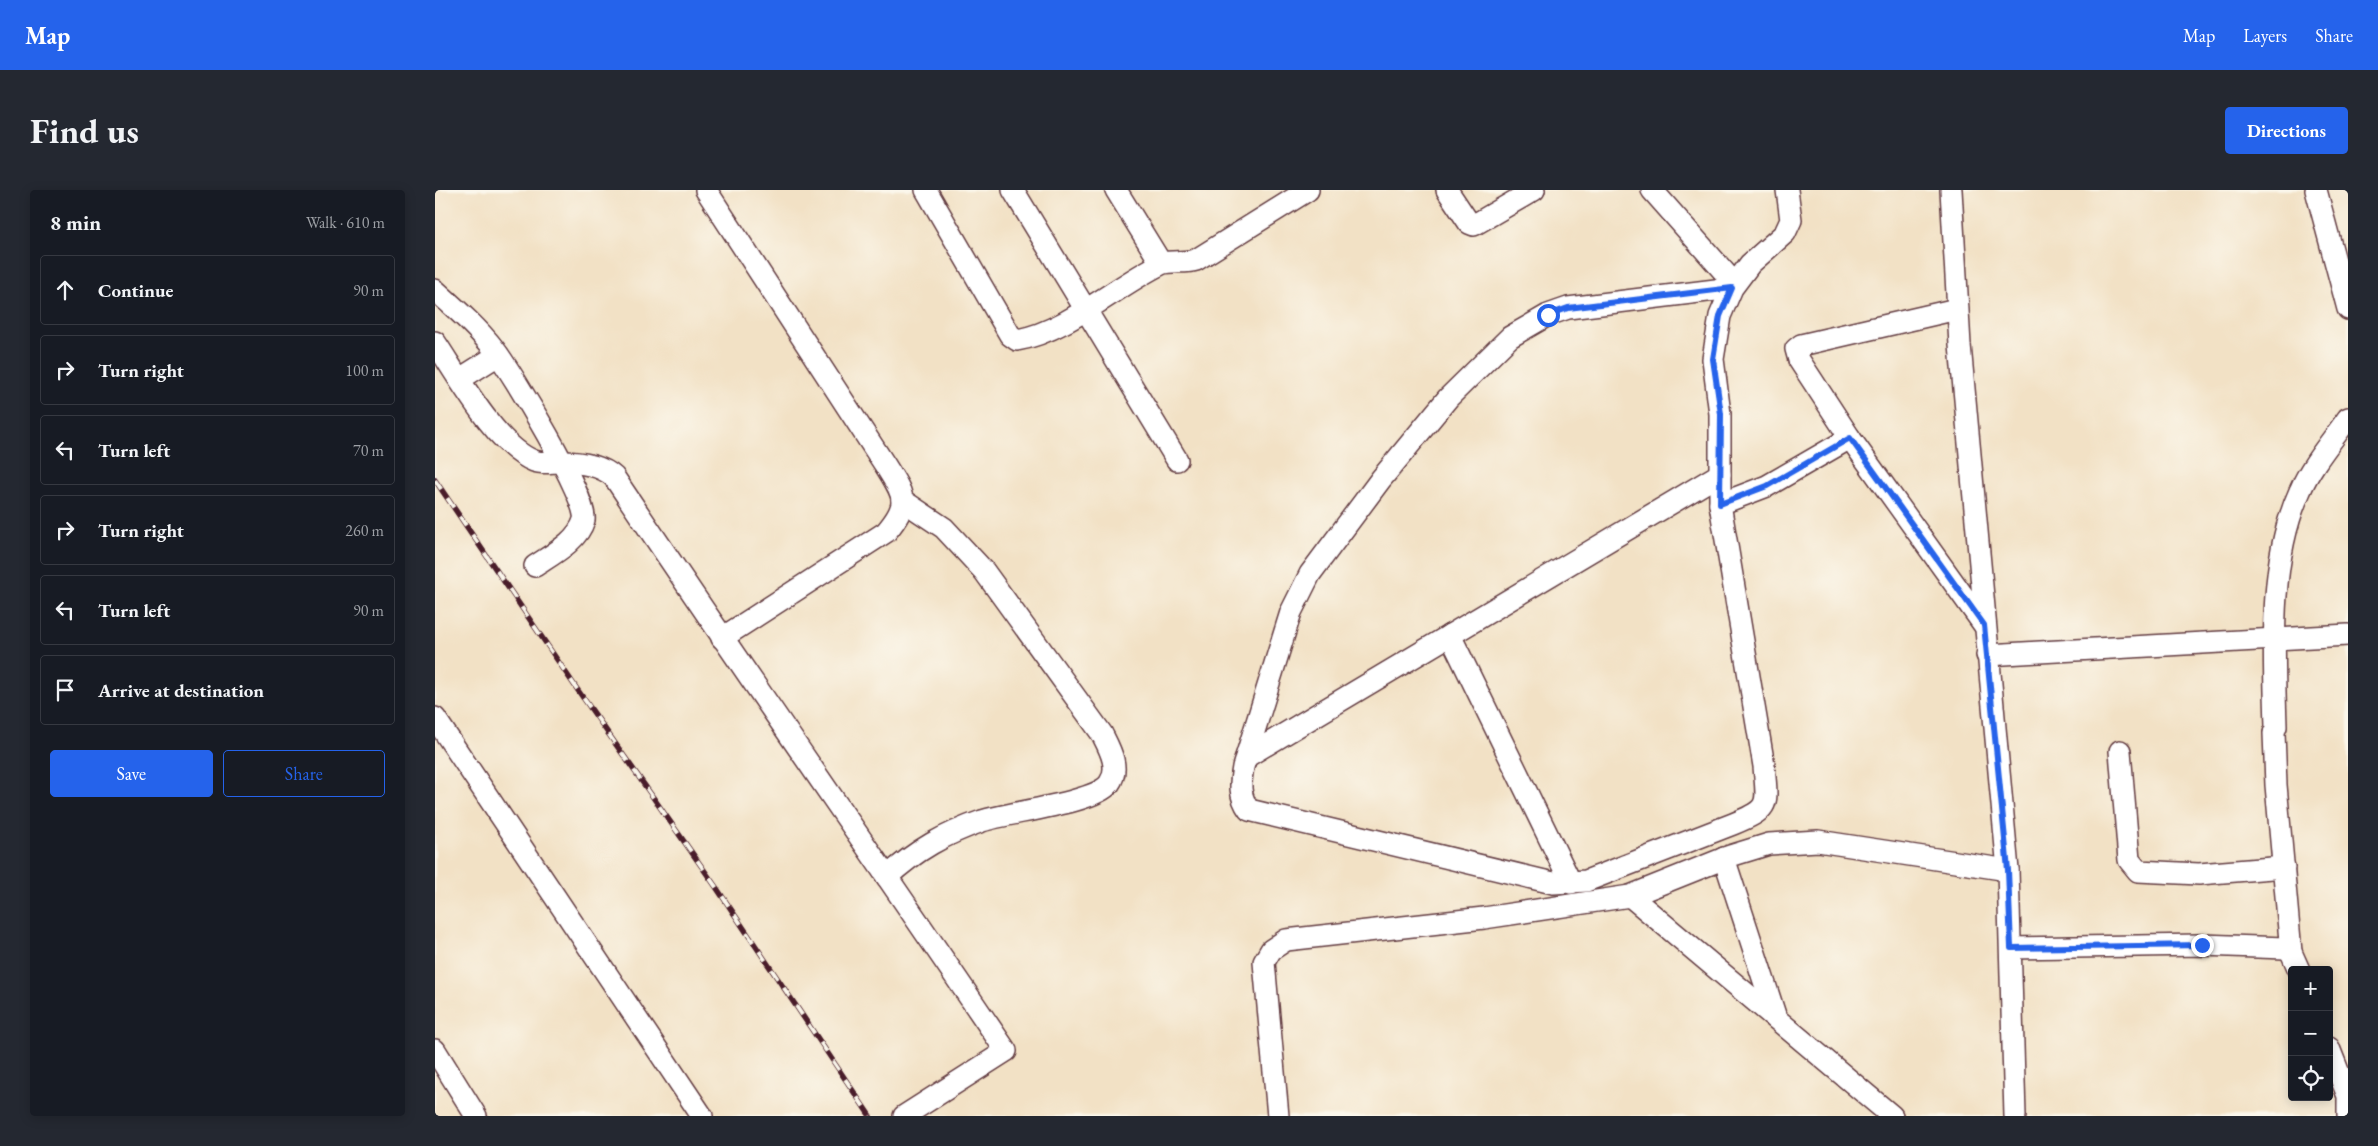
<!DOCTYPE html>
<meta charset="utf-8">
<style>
:root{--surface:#171b24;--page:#242831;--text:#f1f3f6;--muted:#9ea1a6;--line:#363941;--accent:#2563eb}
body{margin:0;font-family:"EB Garamond",serif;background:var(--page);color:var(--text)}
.controls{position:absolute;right:15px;bottom:15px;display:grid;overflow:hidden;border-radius:5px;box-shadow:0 2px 12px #0003}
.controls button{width:45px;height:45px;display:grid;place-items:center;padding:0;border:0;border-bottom:1px solid var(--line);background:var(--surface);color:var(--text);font:25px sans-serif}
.stop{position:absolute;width:15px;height:15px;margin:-11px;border:4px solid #2563eb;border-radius:50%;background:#fff}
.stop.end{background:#2563eb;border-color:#fff;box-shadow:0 1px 5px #0008}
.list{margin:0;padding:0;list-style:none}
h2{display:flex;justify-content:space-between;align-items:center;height:65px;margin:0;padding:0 20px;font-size:21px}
h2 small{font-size:16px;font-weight:400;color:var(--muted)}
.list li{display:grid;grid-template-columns:32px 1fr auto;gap:15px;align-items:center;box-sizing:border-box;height:70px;margin:0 10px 10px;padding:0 10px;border:1px solid var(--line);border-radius:5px}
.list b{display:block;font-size:19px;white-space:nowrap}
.list em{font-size:16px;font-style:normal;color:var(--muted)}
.actions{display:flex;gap:10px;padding:15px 20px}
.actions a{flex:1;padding:11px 0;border:1px solid var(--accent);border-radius:5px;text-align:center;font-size:18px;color:var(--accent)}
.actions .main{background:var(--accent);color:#fff}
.icon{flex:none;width:28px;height:28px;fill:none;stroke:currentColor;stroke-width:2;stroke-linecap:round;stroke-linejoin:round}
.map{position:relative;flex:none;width:1913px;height:926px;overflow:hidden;border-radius:5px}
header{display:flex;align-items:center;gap:30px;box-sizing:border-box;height:70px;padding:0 25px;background:var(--accent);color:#fff}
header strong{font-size:24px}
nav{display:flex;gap:28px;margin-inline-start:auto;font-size:18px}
.intro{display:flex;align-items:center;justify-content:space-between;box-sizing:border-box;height:120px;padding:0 30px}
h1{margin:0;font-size:35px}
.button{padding:12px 22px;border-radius:5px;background:var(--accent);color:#fff;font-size:18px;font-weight:700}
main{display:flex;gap:30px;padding:0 30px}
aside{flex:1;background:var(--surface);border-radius:5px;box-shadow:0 2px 12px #0003}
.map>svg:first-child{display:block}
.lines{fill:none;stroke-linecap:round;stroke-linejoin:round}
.minor-casing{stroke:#633c42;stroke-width:24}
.minor{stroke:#fff;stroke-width:21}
.rail-casing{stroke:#4a1f2b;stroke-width:5.5}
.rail{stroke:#fbf7ec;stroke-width:4;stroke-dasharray:11;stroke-linecap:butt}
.route{stroke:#2563eb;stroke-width:6}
</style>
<header>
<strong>Map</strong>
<nav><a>Map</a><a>Layers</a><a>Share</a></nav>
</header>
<div class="intro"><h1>Find us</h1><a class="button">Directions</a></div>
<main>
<aside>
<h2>8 min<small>Walk · 610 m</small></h2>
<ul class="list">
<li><svg class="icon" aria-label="ahead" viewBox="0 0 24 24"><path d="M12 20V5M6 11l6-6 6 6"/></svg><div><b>Continue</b></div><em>90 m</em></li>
<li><svg class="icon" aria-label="right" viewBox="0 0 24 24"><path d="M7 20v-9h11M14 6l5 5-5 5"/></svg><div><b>Turn right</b></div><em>100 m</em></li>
<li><svg class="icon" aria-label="left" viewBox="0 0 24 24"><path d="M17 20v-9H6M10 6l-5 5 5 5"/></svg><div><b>Turn left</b></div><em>70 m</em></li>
<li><svg class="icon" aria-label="right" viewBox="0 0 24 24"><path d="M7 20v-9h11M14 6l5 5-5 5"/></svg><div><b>Turn right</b></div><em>260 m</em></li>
<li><svg class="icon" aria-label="left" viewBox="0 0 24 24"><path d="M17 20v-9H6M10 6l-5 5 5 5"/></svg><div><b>Turn left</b></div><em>90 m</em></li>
<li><svg class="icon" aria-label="arrive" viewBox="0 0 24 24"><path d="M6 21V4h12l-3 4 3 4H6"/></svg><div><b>Arrive at destination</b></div></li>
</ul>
<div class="actions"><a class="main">Save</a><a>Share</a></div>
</aside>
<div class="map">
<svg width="1913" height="926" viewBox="0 0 1913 926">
<rect width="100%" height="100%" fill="#fbf7ec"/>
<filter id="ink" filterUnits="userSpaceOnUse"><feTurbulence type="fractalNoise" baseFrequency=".02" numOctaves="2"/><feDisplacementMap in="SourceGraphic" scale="10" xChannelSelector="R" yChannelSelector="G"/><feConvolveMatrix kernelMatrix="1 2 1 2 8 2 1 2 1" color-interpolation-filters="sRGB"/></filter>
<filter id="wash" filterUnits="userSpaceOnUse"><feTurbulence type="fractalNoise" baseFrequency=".0096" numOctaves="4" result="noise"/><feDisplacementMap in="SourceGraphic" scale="20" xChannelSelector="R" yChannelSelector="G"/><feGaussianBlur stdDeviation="1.12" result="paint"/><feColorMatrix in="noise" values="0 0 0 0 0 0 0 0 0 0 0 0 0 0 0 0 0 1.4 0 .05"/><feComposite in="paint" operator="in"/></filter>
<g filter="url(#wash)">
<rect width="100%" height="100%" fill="#f2e1c5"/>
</g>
<g filter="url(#ink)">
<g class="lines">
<defs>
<g id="minor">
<path d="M271 0 450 275C469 306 476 312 451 342L287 448"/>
<path d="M491 0 575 145 582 150C630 142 680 97 724 75 734 69 749 74 761 70L873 0"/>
<polyline points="578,0 742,270"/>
<polyline points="681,0 726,73"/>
<polyline points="1012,0 1034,33 1039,35 1099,0"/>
<polyline points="1217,0 1299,93"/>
<polyline points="1516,0 1525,155 1573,680 1580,926"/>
<polyline points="1881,0 1913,119"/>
<path d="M1297 98 1133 118 1113 125 1075 147 1013 208 946 289 875 384 856 422 808 577C805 594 804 606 814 620L1118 693 1151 691 1298 634C1337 618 1332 615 1329 576L1285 314V224L1278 169 1285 126 1297 98 1315 74 1350 43 1356 30 1352 0"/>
<path d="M0 100C20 118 42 137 59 159 75 179 155 311 149 330 143 351 118 364 100 376"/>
<polyline points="1522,119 1366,155 1361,159 1364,170 1415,248 1549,435"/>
<path d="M0 152C23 186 61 256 99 271 107 274 117 272 125 272 143 272 166 275 179 287 308 480 441 669 571 861L469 926"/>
<polyline points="25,189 63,165"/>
<polyline points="1285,314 1332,296 1415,248"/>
<polyline points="1015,445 1136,693"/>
<polyline points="1552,465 1913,445"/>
<polyline points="0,528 267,926"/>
<path d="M1841 537C1839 462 1833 370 1865 301 1876 275 1897 251 1913 228"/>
<polyline points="1839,543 1841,595 1856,762"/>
<polyline points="1685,561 1694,670 1703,681 1764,684 1849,677"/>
<polyline points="811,567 1285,284"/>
<polyline points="1289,668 1341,828"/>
<path d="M452 687C481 660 510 644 547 631 575 622 659 613 674 594 686 578 674 558 667 544L549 381 509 338 467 310"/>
<polyline points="1195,706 1457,926"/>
<polyline points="1576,758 1767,755 1850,758 1856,762 1864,780"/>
<polyline points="1894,858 1913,906 1913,926"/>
<polyline points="0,860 41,926"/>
<polyline points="843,926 829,772 836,760 851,750 1049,728 1195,706 1295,666 1334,654 1383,651 1573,680"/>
</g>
</defs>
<use href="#minor" class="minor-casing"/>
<use href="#minor" class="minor"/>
<defs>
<polyline id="rail" points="0,290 142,499 281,697 435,926"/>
</defs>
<use href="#rail" class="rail-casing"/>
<use href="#rail" class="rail"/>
</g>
</g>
<g class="lines" filter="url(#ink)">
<polyline class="route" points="1113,125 1133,118 1297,98 1285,126 1278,169 1286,224 1285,314 1332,296 1415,248 1549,435 1573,680 1576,758 1767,755"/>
</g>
</svg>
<div class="controls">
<button>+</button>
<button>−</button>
<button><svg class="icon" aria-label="locate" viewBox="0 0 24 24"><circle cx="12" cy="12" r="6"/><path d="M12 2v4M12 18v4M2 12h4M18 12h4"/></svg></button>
</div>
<div class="stop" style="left:1113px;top:125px"></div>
<div class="stop end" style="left:1767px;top:755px"></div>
</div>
</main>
